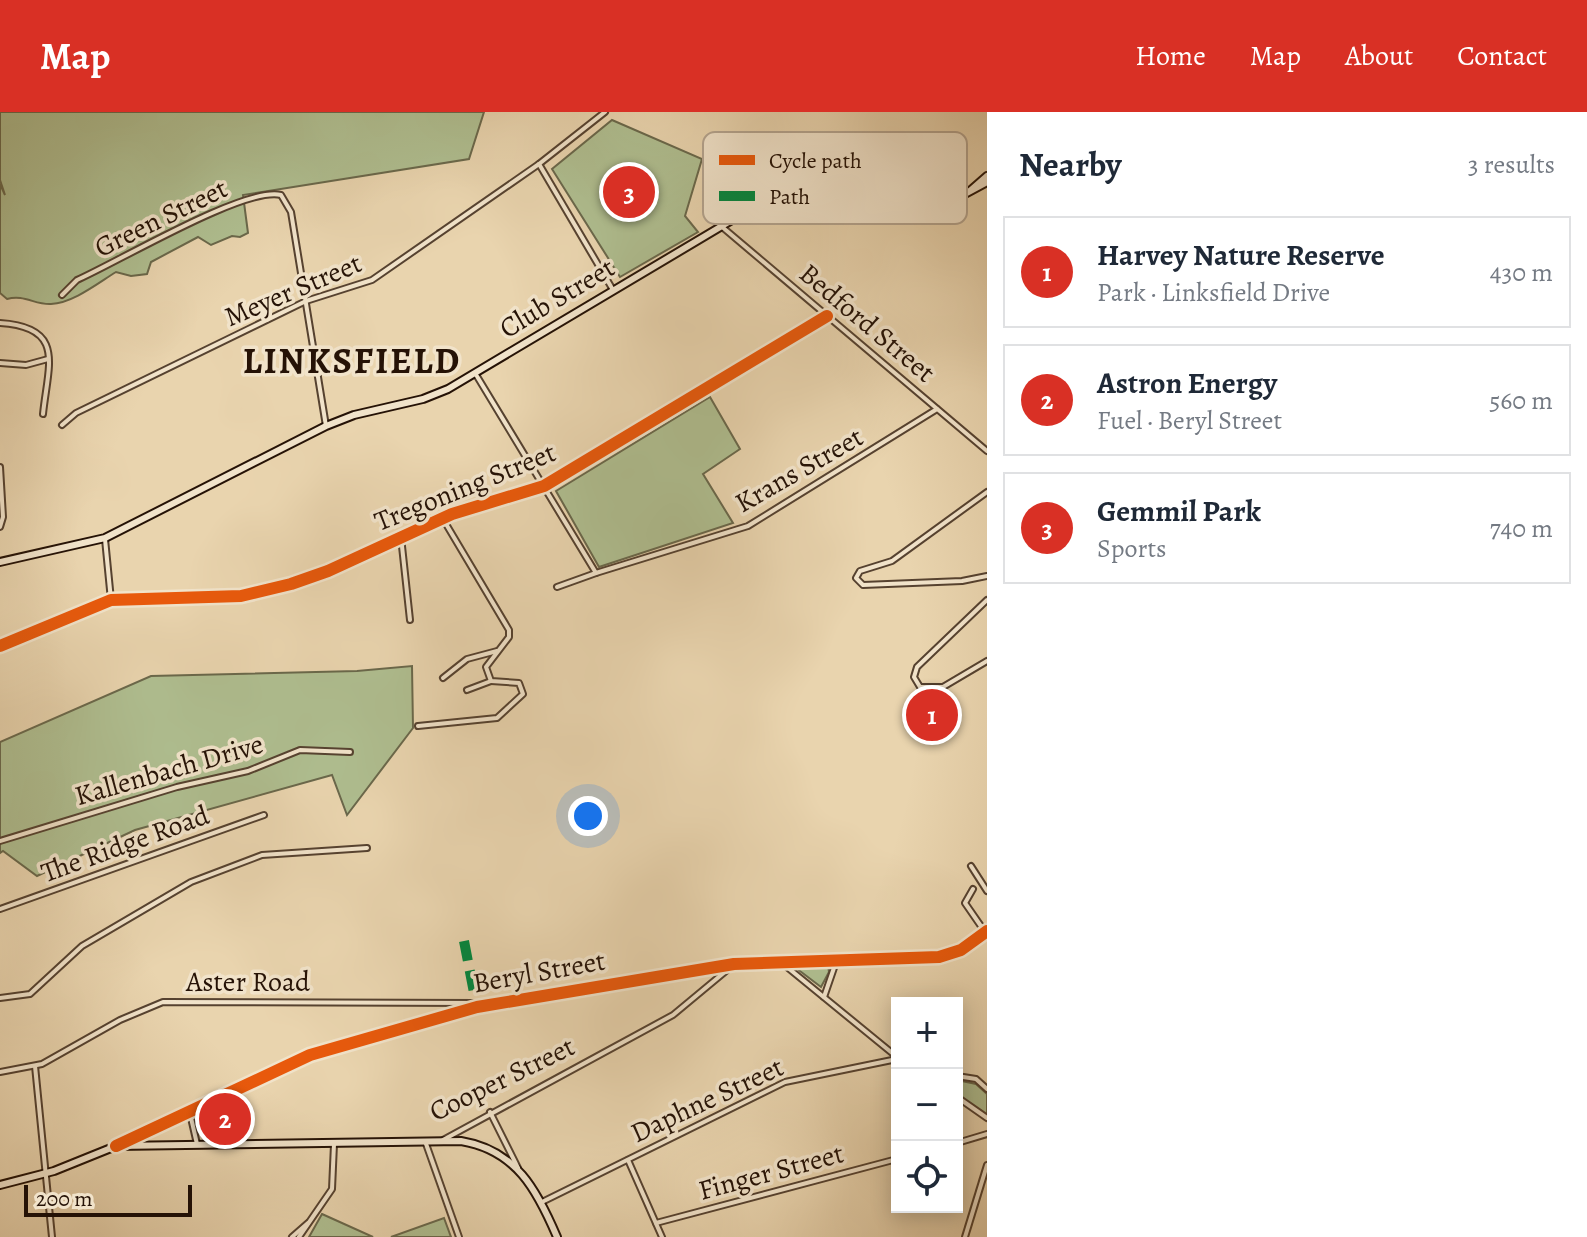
<!DOCTYPE html>
<meta charset="utf-8">
<style>
:root{--surface:#fff;--page:#f2f2f3;--text:#1f2937;--muted:#747a83;--line:#e0e1e3;--accent:#d93025}
body{margin:0;font-family:Alegreya,serif;background:var(--page);color:var(--text)}
.controls{position:absolute;right:24px;bottom:24px;display:grid;overflow:hidden;border-radius:0px;box-shadow:0 4px 20px #0003}
.controls button{width:72px;height:72px;display:grid;place-items:center;padding:0;border:0;border-bottom:2px solid var(--line);background:var(--surface);color:var(--text);font:40px sans-serif}
.scale{position:absolute;left:24px;bottom:20px;width:168px;box-sizing:border-box;padding-left:8px;border:4px solid #251206;border-top:0;font-size:22px;line-height:28px;white-space:nowrap;color:#251206;-webkit-text-stroke:6px #f1e3ca;paint-order:stroke}
.you{position:absolute;left:588px;top:704px;width:28px;height:28px;margin:-20px;border:6px solid #fff;border-radius:50%;background:#1a73e8;box-shadow:0 0 0 12px #1a73e833}
.badge{display:grid;place-items:center;width:52px;height:52px;border-radius:50%;background:var(--accent);color:#fff;font-size:26px;font-weight:700}
.pin{position:absolute;translate:-50% -50%;border:4px solid #fff;box-shadow:0 2px 8px #0006}
.list{margin:0;padding:0;list-style:none}
h2{display:flex;justify-content:space-between;align-items:center;height:104px;margin:0;padding:0 32px;font-size:34px}
h2 small{font-size:26px;font-weight:400;color:var(--muted)}
.list li{display:grid;grid-template-columns:52px 1fr auto;gap:24px;align-items:center;box-sizing:border-box;height:112px;margin:0 16px 16px;padding:0 16px;border:2px solid var(--line);border-radius:0px}
.list b{display:block;font-size:30px;white-space:nowrap}
.list p{margin:0;font-size:26px;white-space:nowrap;color:var(--muted)}
.list em{font-size:26px;font-style:normal;color:var(--muted)}
.icon{flex:none;width:44px;height:44px;fill:none;stroke:currentColor;stroke-width:2;stroke-linecap:round;stroke-linejoin:round}
.map{position:relative;flex:none;width:987px;height:1125px;overflow:hidden}
header{display:flex;align-items:center;gap:48px;box-sizing:border-box;height:112px;padding:0 40px;background:var(--accent);color:#fff}
header strong{font-size:38px}
nav{display:flex;gap:44px;margin-inline-start:auto;font-size:28px}
main{display:flex}
aside{flex:1;background:var(--surface)}
.map>svg:first-child{display:block}
.green{fill:#afbe90;stroke:#6a684b;stroke-width:2}
.lines{fill:none;stroke-linecap:round;stroke-linejoin:round}
.street-casing{stroke:#564230;stroke-width:8}
.secondary-casing{stroke:#251206;stroke-width:10}
.street{stroke:#f1e3ca;stroke-width:4}
.secondary{stroke:#f1e3ca;stroke-width:6}
.quiet{stroke:#00873e;stroke-width:10;stroke-dasharray:20 10;stroke-linecap:butt}
.cycleway-casing{stroke:#f1e3ca;stroke-width:17}
.cycleway{stroke:#e8590c;stroke-width:12}
.labels{text-anchor:middle;dominant-baseline:central;stroke-width:7;stroke-linejoin:round;paint-order:stroke}
.street-label{font-size:28px;fill:#251206;stroke:#f1e3ca}
.district-label{font-size:36px;font-weight:bold;letter-spacing:2px;fill:#251206;stroke:#f1e3ca}
.key{fill:#f1e3ca;stroke:#b4a48f;stroke-width:2}
.key-label{font-size:22px;fill:#251206}
</style>
<header>
<strong>Map</strong>
<nav><a>Home</a><a>Map</a><a>About</a><a>Contact</a></nav>
</header>
<main>
<div class="map">
<svg width="987" height="1125" viewBox="0 0 987 1125">
<rect width="100%" height="100%" fill="#e9d4ae"/>
<filter id="stains"><feTurbulence type="fractalNoise" baseFrequency=".0025" numOctaves="4"/><feColorMatrix values="0 0 0 0 .2 0 0 0 0 .09 0 0 0 0 .02 0 0 0 .5 -.17"/></filter>
<radialGradient id="worn" r=".72"><stop offset=".6" stop-color="#630" stop-opacity="0"/><stop offset="1" stop-color="#630" stop-opacity=".3"/></radialGradient>
<g class="green">
<path d="M0 0H484L469 47 243 83 248 121 240 125 232 124 211 133 198 125 151 150 147 162 131 164 116 160C98 171 73 191 51 192 35 193 24 182 7 187L0 181V72L5 83 0 68Z"/>
<polygon points="612,8 702,47 685,104 698,120 620,165 552,57"/>
<polygon points="710,285 740,337 703,362 733,411 599,455 556,379"/>
<polygon points="412,554 413,616 347,703 332,663 135,718 37,764 3,739 0,741 0,630 151,564 357,559"/>
<polygon points="823,852 828,853 829,860 821,875 796,856 800,853"/>
<polygon points="957,968 976,972 987,982 987,1003 957,983"/>
<polygon points="322,1102 373,1125 309,1125"/>
<polygon points="444,1106 451,1125 391,1125"/>
</g>
<g class="lines">
<defs>
<g id="street">
<polyline points="539,52 613,178"/>
<polyline points="721,114 987,339"/>
<path d="M62 183 77 168C118 150 245 74 281 83L291 100 326 314"/>
<path d="M0 211C66 215 48 253 43 302"/>
<polyline points="0,251 26,253 48,247"/>
<polyline points="475,261 596,461 748,414 937,297"/>
<polyline points="62,313 76,301 306,189 372,168 539,52 605,0"/>
<polyline points="0,355 3,405 0,415"/>
<polyline points="987,380 892,449 860,459 856,466 863,473 962,469 987,464"/>
<polyline points="401,425 410,508"/>
<polyline points="105,427 111,488"/>
<polyline points="557,475 596,461"/>
<polyline points="987,488 917,555 914,565 920,575 943,575 987,549"/>
<polyline points="0,534 111,488 241,484 291,472 328,459 452,402 544,374 827,204"/>
<polyline points="443,566 467,547 497,539"/>
<polyline points="467,578 491,569"/>
<polyline points="418,614 497,606 523,582 519,571 491,569 486,555 509,525 509,518 443,407"/>
<polyline points="0,729 177,675 248,659 300,638 350,640"/>
<polyline points="971,754 987,779"/>
<polyline points="973,777 965,791 985,820"/>
<polyline points="0,797 264,703"/>
<polyline points="782,851 897,945"/>
<polyline points="824,885 836,850"/>
<polyline points="0,886 30,882 82,834 191,770 262,743 367,736"/>
<polyline points="35,954 52,1125"/>
<polyline points="0,960 42,952 120,908 163,890 476,891 477,895"/>
<polyline points="957,964 976,967 987,977"/>
<polyline points="957,985 987,1006"/>
<polyline points="189,997 197,1032"/>
<polyline points="490,1000 518,1056"/>
<polyline points="443,1028 673,903 732,854"/>
<polyline points="425,1029 459,1125"/>
<polyline points="957,1031 987,1022"/>
<polyline points="119,1033 310,943 477,895 734,852 939,845 961,838 987,819"/>
<polyline points="628,1048 662,1125"/>
<polyline points="542,1090 785,970 897,947"/>
<polyline points="656,1111 897,1047"/>
<polyline points="292,1125 308,1111"/>
<polyline points="299,1125 332,1077 334,1032"/>
<polyline points="965,1125 987,1053"/>
</g>
<g id="secondary">
<polyline points="971,78 987,64"/>
<polyline points="0,450 105,426 326,314 354,303 423,287 448,277 732,108 775,100 930,95 948,91 987,70"/>
<path d="M0 1073 54 1059 116 1034 461 1029C516 1038 537 1078 557 1125"/>
</g>
</defs>
<use href="#street" class="street-casing"/>
<use href="#secondary" class="secondary-casing"/>
<use href="#street" class="street"/>
<use href="#secondary" class="secondary"/>
<polyline class="quiet" points="464,829 476,891"/>
<defs>
<g id="cycleway">
<polyline points="0,534 111,488 241,484 291,472 328,459 452,402 544,374 827,204"/>
<polyline points="116,1034 310,943 477,895 734,852 939,845 961,838 987,819"/>
</g>
</defs>
<use href="#cycleway" class="cycleway-casing"/>
<use href="#cycleway" class="cycleway"/>
</g>
<g class="labels">
<g class="street-label">
<text transform="translate(161 106) rotate(-26)">Green Street</text>
<text transform="translate(293 178) rotate(-23)">Meyer Street</text>
<text transform="translate(557 186) rotate(-31)">Club Street</text>
<text transform="translate(867 211) rotate(40)">Bedford Street</text>
<text transform="translate(799 358) rotate(-30)">Krans Street</text>
<text transform="translate(465 375) rotate(-22)">Tregoning Street</text>
<text transform="translate(169 658) rotate(-16)">Kallenbach Drive</text>
<text transform="translate(125 732) rotate(-20)">The Ridge Road</text>
<text transform="translate(539 860) rotate(-10)">Beryl Street</text>
<text x="248" y="870">Aster Road</text>
<text transform="translate(502 967) rotate(-26)">Cooper Street</text>
<text transform="translate(707 988) rotate(-25)">Daphne Street</text>
<text transform="translate(771 1060) rotate(-15)">Finger Street</text>
</g>
<g class="district-label">
<text x="352" y="248">LINKSFIELD</text>
</g>
</g>
<rect x="703" y="20" width="264" height="92" rx="12" class="key"/>
<rect x="719" y="43" width="36" height="10" fill="#e8590c"/>
<rect x="719" y="79" width="36" height="10" fill="#00873e"/>
<g class="key-label">
<text x="769" y="56">Cycle path</text>
<text x="769" y="92">Path</text>
</g>
<rect width="100%" height="100%" filter="url(#stains)"/>
<rect width="100%" height="100%" fill="url(#worn)"/>
</svg>
<div class="controls">
<button>+</button>
<button>−</button>
<button><svg class="icon" aria-label="locate" viewBox="0 0 24 24"><circle cx="12" cy="12" r="6"/><path d="M12 2v4M12 18v4M2 12h4M18 12h4"/></svg></button>
</div>
<div class="scale">200 m</div>
<div class="you"></div>
<div class="pin badge" style="left:932px;top:603px">1</div>
<div class="pin badge" style="left:225px;top:1007px">2</div>
<div class="pin badge" style="left:629px;top:80px">3</div>
</div>
<aside>
<h2>Nearby<small>3 results</small></h2>
<ul class="list">
<li><span class="badge">1</span><div><b>Harvey Nature Reserve</b><p>Park · Linksfield Drive</p></div><em>430 m</em></li>
<li><span class="badge">2</span><div><b>Astron Energy</b><p>Fuel · Beryl Street</p></div><em>560 m</em></li>
<li><span class="badge">3</span><div><b>Gemmil Park</b><p>Sports</p></div><em>740 m</em></li>
</ul>
</aside>
</main>
